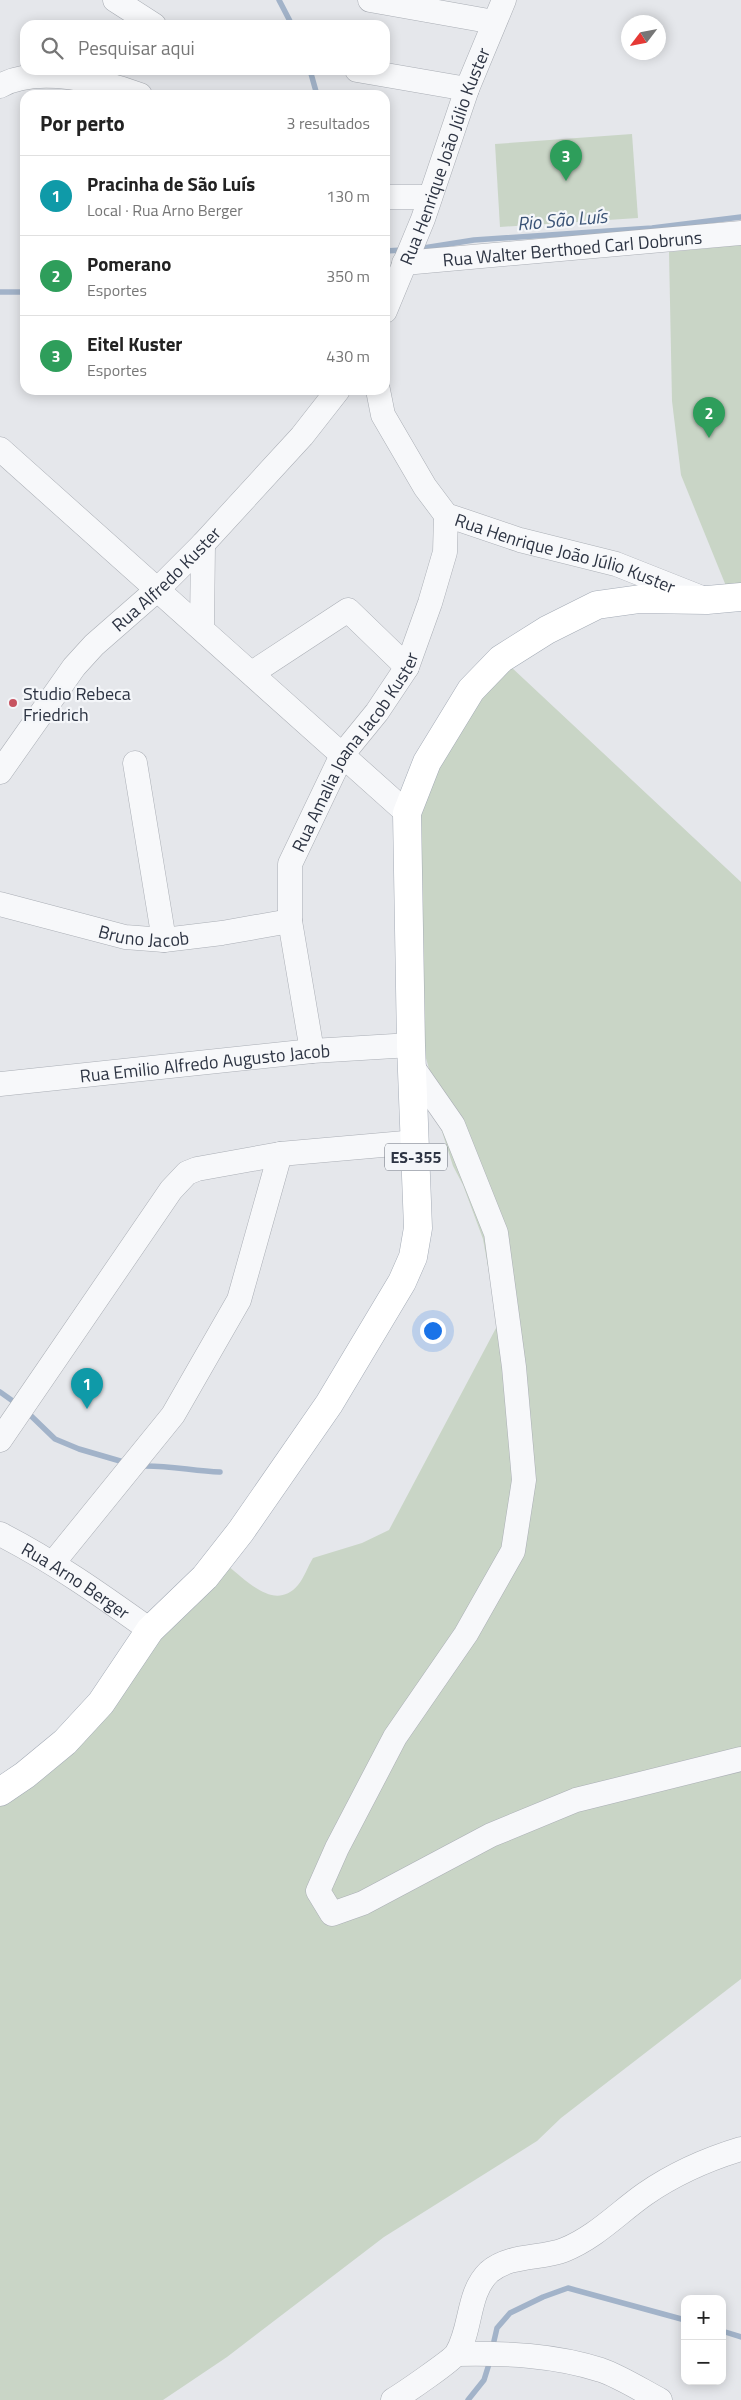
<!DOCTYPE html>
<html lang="pt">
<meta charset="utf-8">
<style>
:root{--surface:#fff;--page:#f6f6f6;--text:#222;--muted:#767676;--line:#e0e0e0;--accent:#c75360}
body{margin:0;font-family:"Titillium Web",sans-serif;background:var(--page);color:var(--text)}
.controls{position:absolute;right:15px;bottom:15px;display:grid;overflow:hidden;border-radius:10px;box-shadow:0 2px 12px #0003}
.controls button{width:45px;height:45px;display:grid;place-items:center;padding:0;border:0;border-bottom:1px solid var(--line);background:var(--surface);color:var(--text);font:25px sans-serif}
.compass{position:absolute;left:621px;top:15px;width:45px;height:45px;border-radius:50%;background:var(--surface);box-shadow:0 2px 12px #0003;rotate:238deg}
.you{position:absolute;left:432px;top:1330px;width:18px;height:18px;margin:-12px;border:4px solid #fff;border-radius:50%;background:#1a73e8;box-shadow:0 0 0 8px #1a73e833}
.badge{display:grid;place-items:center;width:32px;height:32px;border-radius:50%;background:var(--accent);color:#fff;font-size:16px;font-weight:700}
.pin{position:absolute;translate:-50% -41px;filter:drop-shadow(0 1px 2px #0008)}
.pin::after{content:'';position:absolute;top:26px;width:18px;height:15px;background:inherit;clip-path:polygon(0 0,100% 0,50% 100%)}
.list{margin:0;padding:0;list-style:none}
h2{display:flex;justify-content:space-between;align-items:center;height:65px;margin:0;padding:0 20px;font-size:21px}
h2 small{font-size:16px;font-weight:400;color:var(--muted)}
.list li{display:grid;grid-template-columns:32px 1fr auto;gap:15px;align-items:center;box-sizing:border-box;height:80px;padding:0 20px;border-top:1px solid var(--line)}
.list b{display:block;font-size:19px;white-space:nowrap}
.list p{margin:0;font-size:16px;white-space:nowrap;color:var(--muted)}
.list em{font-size:16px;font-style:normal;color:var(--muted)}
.icon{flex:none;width:28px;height:28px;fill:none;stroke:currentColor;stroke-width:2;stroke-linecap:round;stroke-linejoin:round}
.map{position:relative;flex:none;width:741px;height:2400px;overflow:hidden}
.search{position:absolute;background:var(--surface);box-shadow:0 2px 12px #0003;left:20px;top:20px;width:370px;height:55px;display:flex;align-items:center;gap:12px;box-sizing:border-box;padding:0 18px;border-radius:15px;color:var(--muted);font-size:19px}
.panel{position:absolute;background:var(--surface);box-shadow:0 2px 12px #0003;left:20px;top:90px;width:370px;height:305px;border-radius:15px}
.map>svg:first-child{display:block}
.green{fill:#c9d5c6}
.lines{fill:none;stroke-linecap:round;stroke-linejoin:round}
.stream{stroke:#a2b3c9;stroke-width:5.5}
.minor-casing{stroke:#aaaeb5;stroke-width:25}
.major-casing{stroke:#a4abb6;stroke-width:29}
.minor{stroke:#f7f8fa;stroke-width:24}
.major{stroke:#fff;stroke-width:28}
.poi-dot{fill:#c75360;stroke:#f4f6f9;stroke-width:2}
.labels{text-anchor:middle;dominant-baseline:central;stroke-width:4.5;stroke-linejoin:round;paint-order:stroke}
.shield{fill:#f4f6f9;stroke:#696e7a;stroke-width:1}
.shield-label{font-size:16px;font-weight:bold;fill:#2d3443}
.street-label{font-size:18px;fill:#2d3443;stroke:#f4f6f9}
.poi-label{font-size:18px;fill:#2d3443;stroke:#f4f6f9;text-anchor:start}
.water-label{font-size:19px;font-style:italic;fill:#395275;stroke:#f4f6f9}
</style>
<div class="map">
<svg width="741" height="2400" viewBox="0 0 741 2400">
<rect width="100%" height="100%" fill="#e5e7eb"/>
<g class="green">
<polygon points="632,134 638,218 500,227 495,144"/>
<polygon points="741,245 741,586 726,586 681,475 672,401 669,252"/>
<path d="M510 666 741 882V1979L561 2118 537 2141 384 2237 227 2357 163 2400H0V1804L124 1666 228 1566C247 1581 275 1612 298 1585 304 1578 308 1566 313 1558L362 1543 389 1530 504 1313 492 1289 483 1239 463 1185 453 1166 437 1116 431 1076 412 1008 406 863 434 752Z"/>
</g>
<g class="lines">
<g class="stream">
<polyline points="279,0 292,25"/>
<polyline points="310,70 317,95"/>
<polyline points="417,249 474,240 652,228 741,217"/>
<polyline points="385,251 403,250"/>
<polyline points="0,292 25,292"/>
<polyline points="0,1392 17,1404"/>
<polyline points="26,1411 55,1439 79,1449 127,1463"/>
<path d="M141 1466C168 1465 193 1471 220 1472"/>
<polyline points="722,2331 741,2337"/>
<polyline points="494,2341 497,2328 510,2313 543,2297 568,2288 685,2320"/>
<polyline points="468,2400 484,2380 489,2364"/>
</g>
<defs>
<g id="minor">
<polyline points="115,0 154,25"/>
<polyline points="370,0 494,22"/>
<polyline points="357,70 467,89"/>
<path d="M0 86C37 65 103 81 140 95"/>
<polyline points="385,197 430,197"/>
<path id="s1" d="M404 263 741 233"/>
<path id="s2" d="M385 311 423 219 467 89 504 0"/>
<path id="s3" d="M378 390 383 415 425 487 446 515 520 540 616 564 702 598"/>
<polyline points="0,449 407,813"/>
<polyline points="202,627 203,544"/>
<polyline points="252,673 348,610 407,667"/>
<polyline points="135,763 164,940"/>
<path id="s4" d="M0 772 74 667 94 645 158 589 203 544 302 436 338 390"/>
<path id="s5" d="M0 904 125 937 164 940 222 933 290 921"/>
<path id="s6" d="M312 1051 290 921V864L342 755 377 712 407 667 430 603 445 552 446 515"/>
<polyline points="412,1066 453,1125 496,1233 514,1367 524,1480 513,1551 466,1634 395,1737 337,1848 318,1891 332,1914 363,1903 491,1835 576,1800 741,1759"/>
<path id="s7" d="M0 1084 312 1051 411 1045"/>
<polyline points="0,1440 171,1190 187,1173 197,1169 280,1154 416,1142"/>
<path id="s8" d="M0 1534C53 1561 101 1595 150 1630"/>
<polyline points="53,1563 173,1415 239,1300 280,1154"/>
<path d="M457 2354C506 2353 554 2355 601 2370 621 2377 641 2390 660 2400"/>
<path d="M393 2400C403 2394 453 2360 457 2353 472 2328 467 2293 489 2272 510 2254 541 2259 564 2250 596 2237 618 2213 645 2194 674 2174 708 2159 741 2149"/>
</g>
<polyline id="major" points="0,1792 25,1775 65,1742 101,1703 150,1630 205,1577 241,1531 329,1404 402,1282 413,1257 418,1228 411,1045 407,813 427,762 471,690 501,659 547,630 597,605 640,599 707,600 741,597"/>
</defs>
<use href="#minor" class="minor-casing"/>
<use href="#major" class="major-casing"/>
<use href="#minor" class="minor"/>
<use href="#major" class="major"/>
</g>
<circle class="poi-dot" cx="13" cy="703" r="5"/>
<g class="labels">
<rect class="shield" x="385" y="1143.5" width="62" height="27" rx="4"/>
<g class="shield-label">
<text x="416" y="1157">ES-355</text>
</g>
<g class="street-label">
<text stroke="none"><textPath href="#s2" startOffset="166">Rua Henrique João Júlio Kuster</textPath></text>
<text stroke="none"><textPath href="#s1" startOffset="169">Rua Walter Berthoed Carl Dobruns</textPath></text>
<text stroke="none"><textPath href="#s3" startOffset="269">Rua Henrique João Júlio Kuster</textPath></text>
<text stroke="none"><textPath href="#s4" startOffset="256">Rua Alfredo Kuster</textPath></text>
<text stroke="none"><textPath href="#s6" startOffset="319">Rua Amalia Joana Jacob Kuster</textPath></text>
<text stroke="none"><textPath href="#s5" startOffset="148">Bruno Jacob</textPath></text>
<text stroke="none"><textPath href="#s7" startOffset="206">Rua Emilio Alfredo Augusto Jacob</textPath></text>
<text stroke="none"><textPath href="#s8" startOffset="89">Rua Arno Berger</textPath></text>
</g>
<g class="poi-label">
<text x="23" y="693">Studio Rebeca<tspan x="23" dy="21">Friedrich</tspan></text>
</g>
<g class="water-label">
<text transform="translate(562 219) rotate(-5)">Rio São Luís</text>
</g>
</g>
</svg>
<div class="controls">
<button>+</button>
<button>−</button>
</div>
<svg class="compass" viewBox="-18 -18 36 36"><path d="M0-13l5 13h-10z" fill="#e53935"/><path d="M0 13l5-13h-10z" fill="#767676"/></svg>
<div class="you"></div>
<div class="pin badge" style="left:87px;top:1409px;background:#0f9aa8">1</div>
<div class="pin badge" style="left:709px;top:438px;background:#2e9e5b">2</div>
<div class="pin badge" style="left:566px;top:181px;background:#2e9e5b">3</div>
<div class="search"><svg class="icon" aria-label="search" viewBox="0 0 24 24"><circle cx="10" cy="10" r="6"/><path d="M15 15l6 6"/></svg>Pesquisar aqui</div>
<section class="panel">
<h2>Por perto<small>3 resultados</small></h2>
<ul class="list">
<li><span class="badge" style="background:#0f9aa8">1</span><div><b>Pracinha de São Luís</b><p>Local · Rua Arno Berger</p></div><em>130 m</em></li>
<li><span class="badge" style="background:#2e9e5b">2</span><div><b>Pomerano</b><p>Esportes</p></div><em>350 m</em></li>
<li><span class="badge" style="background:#2e9e5b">3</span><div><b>Eitel Kuster</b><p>Esportes</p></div><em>430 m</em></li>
</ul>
</section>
</div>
